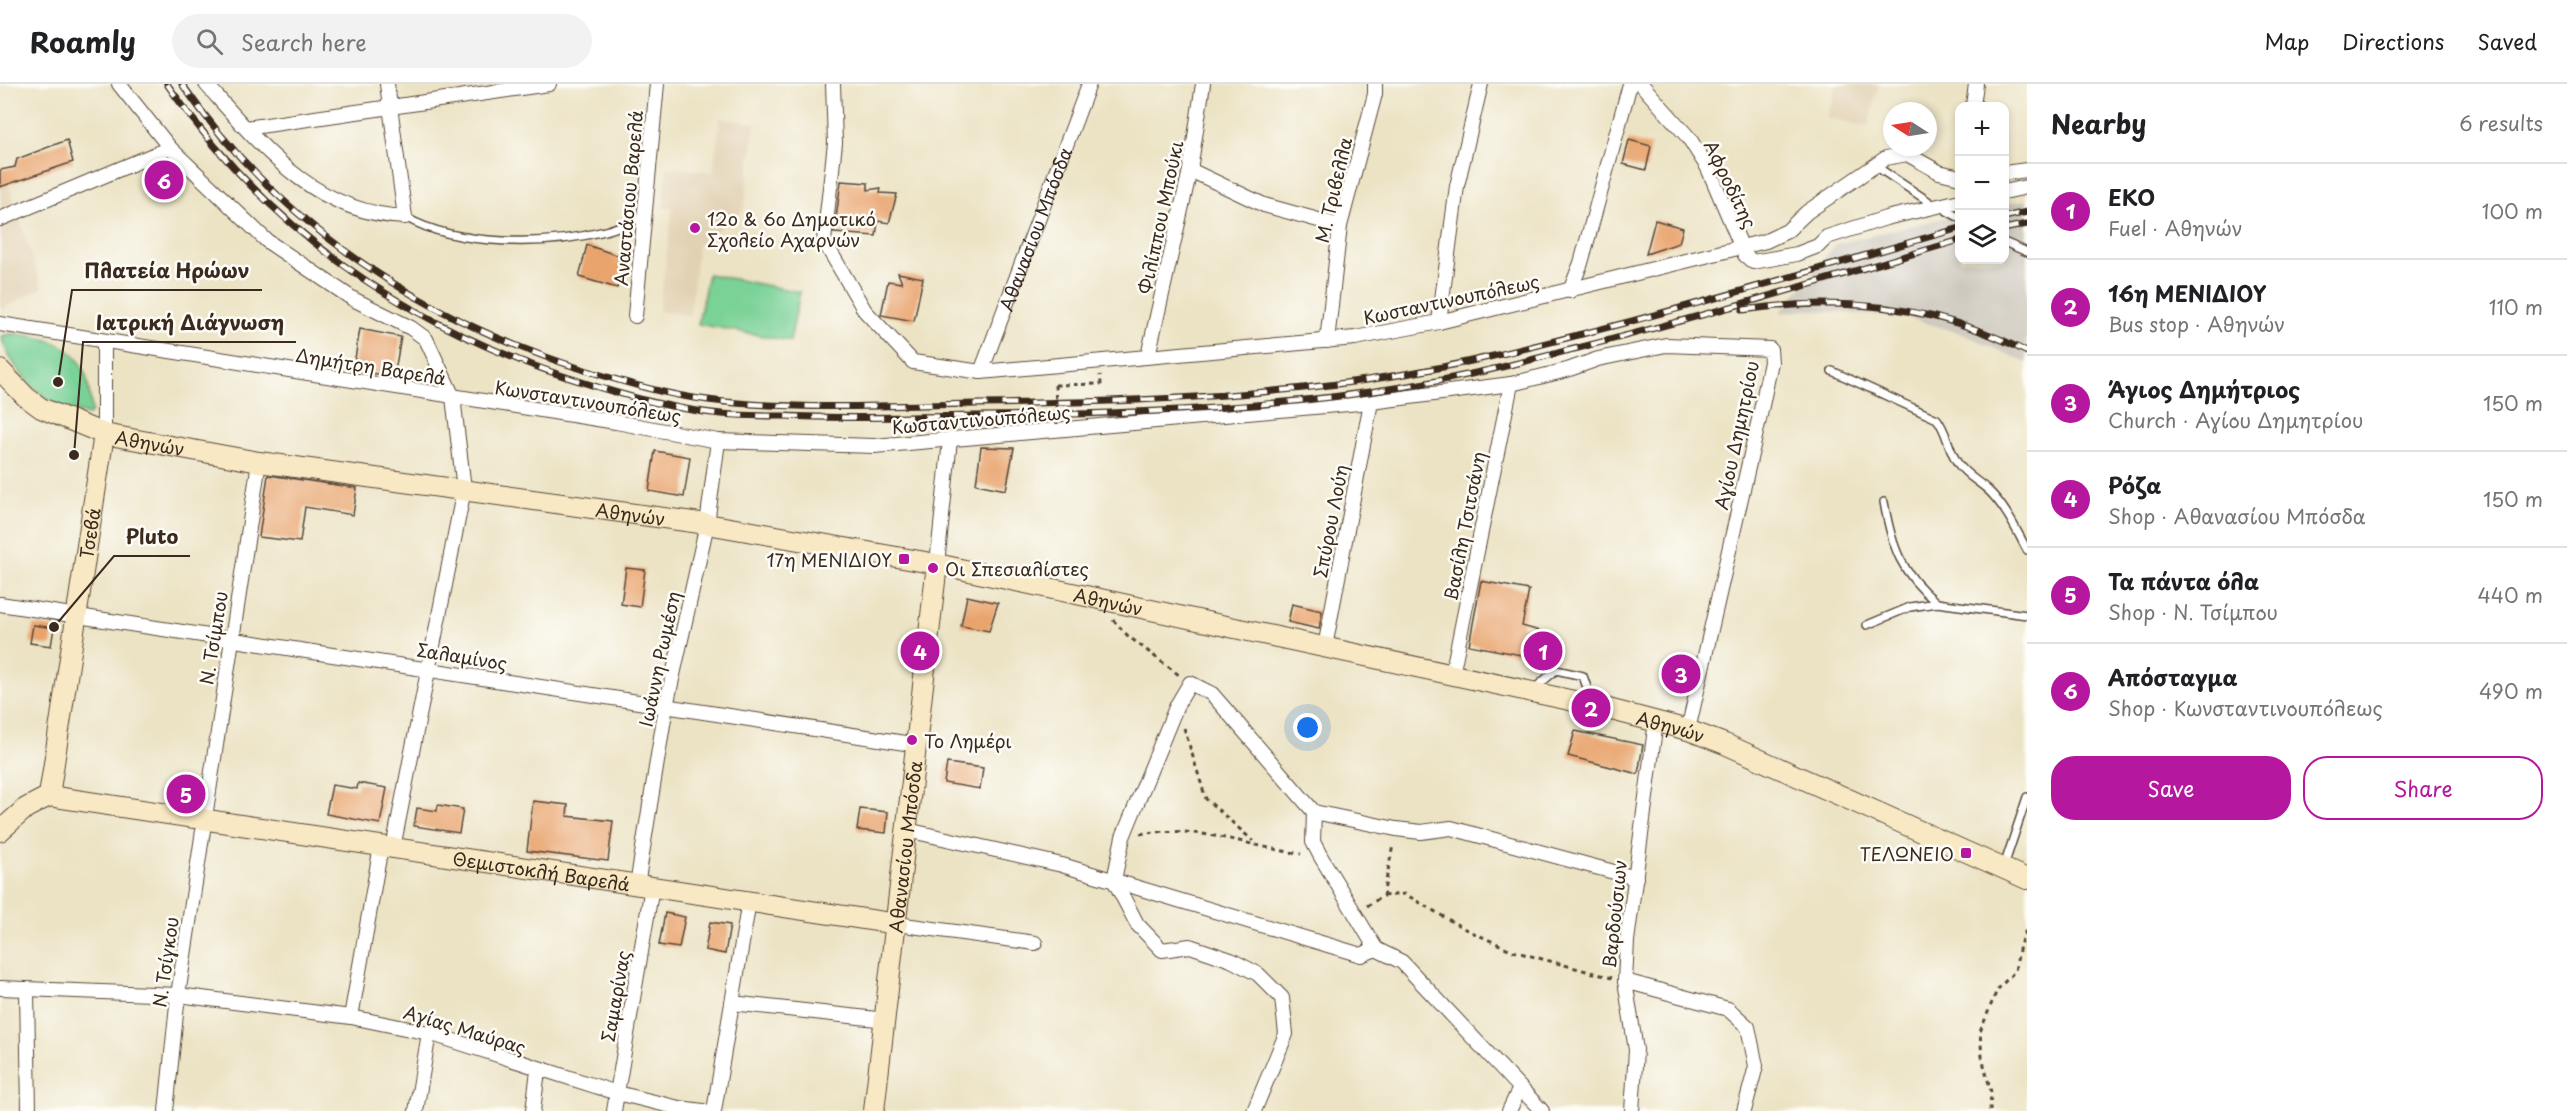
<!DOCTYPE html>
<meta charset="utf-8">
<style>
:root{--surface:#fff;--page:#f2f2f2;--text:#202124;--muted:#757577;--line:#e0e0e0;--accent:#b5179e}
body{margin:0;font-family:"Playpen Sans",sans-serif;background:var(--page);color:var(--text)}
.controls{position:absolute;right:18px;top:18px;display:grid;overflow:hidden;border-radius:12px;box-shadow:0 3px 9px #0003}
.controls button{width:54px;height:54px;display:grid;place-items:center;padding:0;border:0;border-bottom:2px solid var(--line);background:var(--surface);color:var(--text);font:30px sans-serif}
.compass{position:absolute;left:1883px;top:18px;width:54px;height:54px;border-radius:50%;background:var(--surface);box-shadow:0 3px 9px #0003;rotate:282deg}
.you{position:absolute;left:1308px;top:644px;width:21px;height:21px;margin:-15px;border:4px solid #fff;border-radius:50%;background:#1a73e8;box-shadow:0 0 0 9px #1a73e833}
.badge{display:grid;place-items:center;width:39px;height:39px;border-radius:50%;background:var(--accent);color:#fff;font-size:20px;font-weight:700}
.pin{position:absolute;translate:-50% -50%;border:3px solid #fff;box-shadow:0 2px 6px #0006}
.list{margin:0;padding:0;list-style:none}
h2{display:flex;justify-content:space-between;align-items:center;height:78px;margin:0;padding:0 24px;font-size:26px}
h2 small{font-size:20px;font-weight:400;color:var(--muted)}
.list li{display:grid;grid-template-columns:39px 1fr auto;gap:18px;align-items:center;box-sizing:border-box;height:96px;padding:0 24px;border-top:2px solid var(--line)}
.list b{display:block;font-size:22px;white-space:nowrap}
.list p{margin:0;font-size:20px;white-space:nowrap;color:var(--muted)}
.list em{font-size:20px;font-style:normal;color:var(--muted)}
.actions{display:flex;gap:12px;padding:18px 24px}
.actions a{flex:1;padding:14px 0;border:2px solid var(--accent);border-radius:24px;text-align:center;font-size:21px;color:var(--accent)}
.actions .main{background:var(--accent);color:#fff}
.icon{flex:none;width:33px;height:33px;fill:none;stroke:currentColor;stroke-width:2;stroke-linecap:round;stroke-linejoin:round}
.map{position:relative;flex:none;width:2027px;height:1027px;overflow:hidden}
header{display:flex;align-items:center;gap:36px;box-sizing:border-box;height:84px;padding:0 30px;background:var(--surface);border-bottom:2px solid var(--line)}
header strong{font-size:28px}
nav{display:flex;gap:33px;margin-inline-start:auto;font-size:21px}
.search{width:420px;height:54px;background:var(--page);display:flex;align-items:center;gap:15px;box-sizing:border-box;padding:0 21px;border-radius:33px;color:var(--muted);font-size:22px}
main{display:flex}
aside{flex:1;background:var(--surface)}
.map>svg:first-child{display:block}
.built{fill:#e2d2b4}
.industrial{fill:#c9c3b8}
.green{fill:#7ad297;stroke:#5a7e5a;stroke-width:1.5}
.building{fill:#e9a46e}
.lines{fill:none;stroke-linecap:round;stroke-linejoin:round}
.lane-casing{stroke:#564637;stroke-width:10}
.street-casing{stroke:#564637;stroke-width:16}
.secondary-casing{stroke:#564637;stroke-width:22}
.path{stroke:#564637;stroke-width:3;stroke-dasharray:4.5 4.5;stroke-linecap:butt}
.lane{stroke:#fff;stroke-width:7}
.street{stroke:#fff;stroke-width:14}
.secondary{stroke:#f8e8c3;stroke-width:20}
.rail-casing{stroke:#3b2a1e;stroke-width:7}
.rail{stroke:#fdfcf7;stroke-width:4.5;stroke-dasharray:14;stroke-linecap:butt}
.path-bridge{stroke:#564637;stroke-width:3;stroke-dasharray:4.5 4.5;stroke-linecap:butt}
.poi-dot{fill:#b5179e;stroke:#fdfcf7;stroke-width:2}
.labels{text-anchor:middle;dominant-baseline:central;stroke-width:5;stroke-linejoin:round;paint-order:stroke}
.street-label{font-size:18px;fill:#3b2a1e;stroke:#fdfcf7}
.poi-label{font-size:18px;fill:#3b2a1e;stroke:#fdfcf7;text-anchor:start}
.leader{fill:none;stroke:#3b2a1e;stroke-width:2}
.callout-dot{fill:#3b2a1e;stroke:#fdfcf7;stroke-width:2}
.callout-label{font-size:20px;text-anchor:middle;font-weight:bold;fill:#3b2a1e;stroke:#fdfcf7;stroke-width:5;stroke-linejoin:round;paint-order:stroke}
</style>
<header>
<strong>Roamly</strong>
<div class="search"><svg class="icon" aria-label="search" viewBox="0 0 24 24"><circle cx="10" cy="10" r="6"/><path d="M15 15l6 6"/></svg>Search here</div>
<nav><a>Map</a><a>Directions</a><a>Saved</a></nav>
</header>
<main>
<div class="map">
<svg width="2027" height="1027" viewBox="0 0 2027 1027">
<rect width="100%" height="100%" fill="#fdfcf7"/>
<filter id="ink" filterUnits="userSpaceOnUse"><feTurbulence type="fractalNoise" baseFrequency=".0167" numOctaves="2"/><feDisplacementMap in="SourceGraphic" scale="12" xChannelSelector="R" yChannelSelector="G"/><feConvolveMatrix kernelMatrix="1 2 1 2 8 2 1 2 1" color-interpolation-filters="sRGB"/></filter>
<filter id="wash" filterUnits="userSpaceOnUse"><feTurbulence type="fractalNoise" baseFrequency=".008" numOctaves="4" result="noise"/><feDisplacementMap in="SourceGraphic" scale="24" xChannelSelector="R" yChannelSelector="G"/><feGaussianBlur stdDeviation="1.35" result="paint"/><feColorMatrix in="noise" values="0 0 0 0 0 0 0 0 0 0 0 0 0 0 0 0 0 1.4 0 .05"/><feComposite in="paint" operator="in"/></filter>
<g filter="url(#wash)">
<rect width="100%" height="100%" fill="#ece3c4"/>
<g class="built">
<polygon points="1837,0 1879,0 1868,43 1827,34"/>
<polygon points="720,34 755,39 744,126 698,161 690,232 659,227 673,123 663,124 667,83 713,88"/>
<polygon points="0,74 42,204 0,226"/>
</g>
<polygon class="industrial" points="2027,116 2027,279 1963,250 1909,234 1809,226 1780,229 1836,160 1959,130 1960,176 2004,176 2005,120"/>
<g class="green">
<polygon points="708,190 800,208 790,257 698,240"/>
<path d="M10 250C38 251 71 257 84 286 89 298 90 315 92 328L89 331C80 328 70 326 61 323 35 312 9 279 1 252Z"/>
</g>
<g id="blocks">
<g class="building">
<polygon points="67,56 73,78 0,103 0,86 15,83 17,75"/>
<polygon points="1629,56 1651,62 1646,86 1623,80"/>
<polygon points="841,97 868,99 868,106 881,104 880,109 897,110 889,139 878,137 876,152 834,149"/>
<polygon points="1655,136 1683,144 1679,159 1646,170"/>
<polygon points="587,161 625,174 617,204 579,193"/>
<polygon points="898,189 923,194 914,237 881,231 888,197 902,199"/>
<polygon points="360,245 401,253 394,293 353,286"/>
<polygon points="981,363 1014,364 1006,406 976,400"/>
<polygon points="655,367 690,373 684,413 649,407"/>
<polygon points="268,391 357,404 353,431 305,423 300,458 259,453"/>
<polygon points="626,484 645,486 640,523 621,520"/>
<polygon points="1481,497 1529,506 1522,542 1554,551 1546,581 1527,576 1527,572 1469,561"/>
<polygon points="967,512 998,519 989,547 961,542"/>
<polygon points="1292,520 1322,527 1319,545 1288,538"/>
<polygon points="33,541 54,544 51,562 30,559"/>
<polygon points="1575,647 1643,661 1638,690 1568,672"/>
<polygon points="947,679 983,684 980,705 944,699"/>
<polygon points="358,699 387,704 380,740 326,730 332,701 357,705"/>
<polygon points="533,717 568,721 567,732 613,737 608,777 527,767"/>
<polygon points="438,721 463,725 459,749 414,742 417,724 437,727"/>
<polygon points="860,725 888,728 886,749 857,746"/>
<polygon points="665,829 685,833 679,864 659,861"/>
<polygon points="710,838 730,841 725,870 705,866"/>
</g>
</g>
</g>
<g filter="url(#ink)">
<use href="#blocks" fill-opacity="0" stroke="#564637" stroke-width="1.5"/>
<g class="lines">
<defs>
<g id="lane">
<polyline points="1874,81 1928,117"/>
<polyline points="1947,127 1960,134"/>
<path d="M405 133C458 163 547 162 605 147 618 144 631 137 644 132"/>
<polyline points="2004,158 2027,168"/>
<path d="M1832 287 1937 335C1947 348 1948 364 1957 378 1965 391 1977 396 1988 406 2005 422 2016 445 2027 466"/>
<path d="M1884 418C1892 464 1901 489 1937 519"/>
<polyline points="1867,541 1910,523 1937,519 2027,531"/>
<polyline points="1534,605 1556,586 1583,592 1592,618"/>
<polyline points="2004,782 2027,713"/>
</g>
<g id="street">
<polyline points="119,0 170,64 267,157 353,215 411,244 426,255 453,313 464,405 393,764"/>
<path d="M206 0C263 64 314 129 405 133L387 0"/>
<polyline points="833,0 835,59 824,157 865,227 913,278 981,288 1355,254 1439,238 1766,157 1787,147 1807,128 1886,74 1907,70 1939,88 1960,93"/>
<polyline points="1641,0 1689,54 1708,84 1745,171 1753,178 1797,170 1818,162 1827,153 1886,134 1960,117"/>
<polyline points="1973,22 1976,0"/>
<polyline points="246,44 549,0"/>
<polyline points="1190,86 1264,121 1340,142"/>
<polyline points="2004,89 2027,86"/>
<polyline points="2004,108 2027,103"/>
<polyline points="0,135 170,64"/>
<polyline points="1570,207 1581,179 1630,0"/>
<polyline points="635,232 657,0"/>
<polyline points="1439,238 1457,102 1481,0"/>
<polyline points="0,240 616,338 718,357 874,362 1371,318 1511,300 1567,286 1598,275 1666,261 1770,265 1771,278 1760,331 1688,646"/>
<polyline points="1327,257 1340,142 1375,10 1375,0"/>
<polyline points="104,258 104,350"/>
<polyline points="1148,272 1190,86 1203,0"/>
<path id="s1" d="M981 288 1089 0"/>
<polyline points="937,480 950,356"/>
<polyline points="0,520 918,661"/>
<polyline points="1325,563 1371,318"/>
<polyline points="1452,591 1511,300"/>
<polyline points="1314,728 1396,745 1421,748 1451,744 1636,794"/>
<polyline points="907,746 1062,781 1361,871 1376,865"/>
<polyline points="637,801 666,622 707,440 718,357"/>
<polyline points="897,840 1035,859"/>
<polyline points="1625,897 1728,925 1748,943 1756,982 1744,1027"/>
<polyline points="0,904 178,911 351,933 429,949 617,1009 679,1024 703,1027"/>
<polyline points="27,906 29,1027"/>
<polyline points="732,919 886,936"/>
<polyline points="351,933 381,762"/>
<polyline points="166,1027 178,911 259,378"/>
<polyline points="416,1027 429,949"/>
<polyline points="533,1027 538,986"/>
<polyline points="614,1027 652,803"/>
<polyline points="714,1027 749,817"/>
<polyline points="1254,1027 1286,950 1282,914 1258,890 1231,876 1190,862 1162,866 1137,840 1114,796 1123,753 1177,621 1190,599 1212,610 1314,728 1313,758 1321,773 1376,865 1402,878 1542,1027"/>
<polyline points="1509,1027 1520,1004"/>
<polyline points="1632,1027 1636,966 1625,897 1627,857 1656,637"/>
</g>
<g id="secondary">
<path id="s2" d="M0 286 26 313 41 324 104 350 259 378 707 440 937 480 1593 621 1688 646 1725 660 2027 795"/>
<path id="s3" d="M49 712 897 840"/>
<path id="s4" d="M49 712 104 350"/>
<polyline points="0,747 26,724 49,712"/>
<path id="s5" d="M874 1027 937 480"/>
</g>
</defs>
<use href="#lane" class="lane-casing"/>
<use href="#street" class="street-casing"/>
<use href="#secondary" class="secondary-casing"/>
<g class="path">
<polyline points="1055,301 1101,300 1100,291"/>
<polyline points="1113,536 1128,552 1179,591"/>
<polyline points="1184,644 1206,715 1253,757"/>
<path d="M1140 750C1196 740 1247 762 1301 770"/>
<polyline points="1383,812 1405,810 1463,844 1513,867 1612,894"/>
<polyline points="1367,822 1383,812 1393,761"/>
<polyline points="1990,1027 1991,1008 1982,973 1980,948 1997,906 2015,887 2020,861 2027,843"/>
</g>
<use href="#lane" class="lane"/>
<use href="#street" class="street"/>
<use href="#secondary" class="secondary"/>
<defs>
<g id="rail">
<path d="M167 0C270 149 411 245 582 298 622 311 663 322 704 328 730 332 756 332 782 332 846 335 910 333 975 332 1119 330 1266 326 1408 302 1466 293 1522 278 1578 264 1706 232 1833 193 1960 156"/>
<path d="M182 0C279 141 425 237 588 287 627 299 667 311 708 316 796 327 888 321 976 320 1119 318 1264 314 1405 290 1465 280 1523 265 1582 250 1709 218 1834 180 1960 144"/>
<polyline points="2004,133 2027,128"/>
<polyline points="2004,145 2027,140"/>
<path d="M1743 226C1842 212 1937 221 2027 268"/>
</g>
</defs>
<use href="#rail" class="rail-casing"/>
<use href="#rail" class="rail"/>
<polyline class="path-bridge" points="1055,301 1057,340"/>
</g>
</g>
<g class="poi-dot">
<circle cx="695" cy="144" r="6"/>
<rect x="898" y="469" width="12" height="12" rx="3"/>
<circle cx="933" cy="484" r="6"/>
<circle cx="912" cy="656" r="6"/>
<rect x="1960" y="763" width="12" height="12" rx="3"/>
</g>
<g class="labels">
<g class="street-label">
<text transform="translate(1731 100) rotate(64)">Αφροδίτης</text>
<text transform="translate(1333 106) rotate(-77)">Μ. Τριβελλα</text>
<text transform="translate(628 114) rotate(-85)">Αναστάσιου Βαρελά</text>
<text transform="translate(1160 133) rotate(-78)">Φιλίππου Μπούκι</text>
<text stroke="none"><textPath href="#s1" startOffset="153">Αθανασίου Μπόσδα</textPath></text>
<text transform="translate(1451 215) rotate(-12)">Κωσταντινουπόλεως</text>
<text transform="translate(371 282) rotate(9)">Δημήτρη Βαρελά</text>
<text transform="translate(588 317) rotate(9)">Κωνσταντινουπόλεως</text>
<text transform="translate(981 335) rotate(-5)">Κωσταντινουπόλεως</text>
<text transform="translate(1736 351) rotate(-78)">Αγίου Δημητρίου</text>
<text stroke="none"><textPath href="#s2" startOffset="171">Αθηνών</textPath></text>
<text stroke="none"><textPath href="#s2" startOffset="657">Αθηνών</textPath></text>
<text transform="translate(1330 437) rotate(-79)">Σπύρου Λούη</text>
<text transform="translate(1464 442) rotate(-79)">Βασίλη Τσιτσάνη</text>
<text stroke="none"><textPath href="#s4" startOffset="266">Τσεβά</textPath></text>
<text stroke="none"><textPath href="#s2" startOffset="1143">Αθηνών</textPath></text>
<text transform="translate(213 554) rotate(-81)">N. Τσίμπου</text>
<text transform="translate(462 572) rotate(9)">Σαλαμίνος</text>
<text transform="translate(659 575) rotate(-78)">Ιωάννη Ρωμέση</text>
<text stroke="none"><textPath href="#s2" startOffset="1719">Αθηνών</textPath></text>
<text stroke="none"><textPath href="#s5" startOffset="266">Αθανασίου Μπόσδα</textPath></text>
<text stroke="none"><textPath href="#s3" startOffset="498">Θεμιστοκλή Βαρελά</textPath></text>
<text transform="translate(1614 830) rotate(-84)">Βαρδούσιων</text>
<text transform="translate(165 878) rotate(-82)">Ν. Τσίγκου</text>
<text transform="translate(615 912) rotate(-80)">Σαμαρίνας</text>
<text transform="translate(465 945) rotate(17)">Αγίας Μαύρας</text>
</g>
<g class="poi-label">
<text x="707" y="134">12ο &amp; 6ο Δημοτικό<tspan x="707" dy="21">Σχολείο Αχαρνών</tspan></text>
<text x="892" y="475" text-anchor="end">17η ΜΕΝΙΔΙΟΥ</text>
<text x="945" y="484">Οι Σπεσιαλίστες</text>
<text x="924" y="656">Το Λημέρι</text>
<text x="1954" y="769" text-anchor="end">ΤΕΛΩΝΕΙΟ</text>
</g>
</g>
<path class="leader" d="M58 298L72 206H262M74 371L83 258H296M54 543L114 472H190"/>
<g class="callout-dot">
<circle cx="58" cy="298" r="6"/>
<circle cx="74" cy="371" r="6"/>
<circle cx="54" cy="543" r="6"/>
</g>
<g class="callout-label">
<text x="167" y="194">Πλατεία Ηρώων</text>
<text x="190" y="246">Ιατρική Διάγνωση</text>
<text x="152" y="460">Pluto</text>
</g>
</svg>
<div class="controls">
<button>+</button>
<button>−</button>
<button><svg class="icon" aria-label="layers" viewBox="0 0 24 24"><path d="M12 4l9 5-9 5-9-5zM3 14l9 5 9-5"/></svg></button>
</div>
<svg class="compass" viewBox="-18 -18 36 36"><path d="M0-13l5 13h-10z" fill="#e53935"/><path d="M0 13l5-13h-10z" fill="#757577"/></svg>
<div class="you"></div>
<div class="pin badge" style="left:1543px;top:567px">1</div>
<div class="pin badge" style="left:1591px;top:624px">2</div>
<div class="pin badge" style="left:1681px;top:590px">3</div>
<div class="pin badge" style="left:920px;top:567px">4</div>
<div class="pin badge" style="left:186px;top:710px">5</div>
<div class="pin badge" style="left:164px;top:96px">6</div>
</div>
<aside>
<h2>Nearby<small>6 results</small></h2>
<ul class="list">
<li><span class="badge">1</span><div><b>EKO</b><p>Fuel · Αθηνών</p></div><em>100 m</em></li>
<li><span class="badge">2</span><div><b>16η ΜΕΝΙΔΙΟΥ</b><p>Bus stop · Αθηνών</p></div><em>110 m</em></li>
<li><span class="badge">3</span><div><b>Άγιος Δημήτριος</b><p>Church · Αγίου Δημητρίου</p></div><em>150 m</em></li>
<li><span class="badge">4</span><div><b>Ρόζα</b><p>Shop · Αθανασίου Μπόσδα</p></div><em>150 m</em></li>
<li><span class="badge">5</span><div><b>Τα πάντα όλα</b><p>Shop · N. Τσίμπου</p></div><em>440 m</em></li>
<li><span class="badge">6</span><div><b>Απόσταγμα</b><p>Shop · Κωνσταντινουπόλεως</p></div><em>490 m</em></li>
</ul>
<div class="actions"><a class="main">Save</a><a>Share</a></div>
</aside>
</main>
